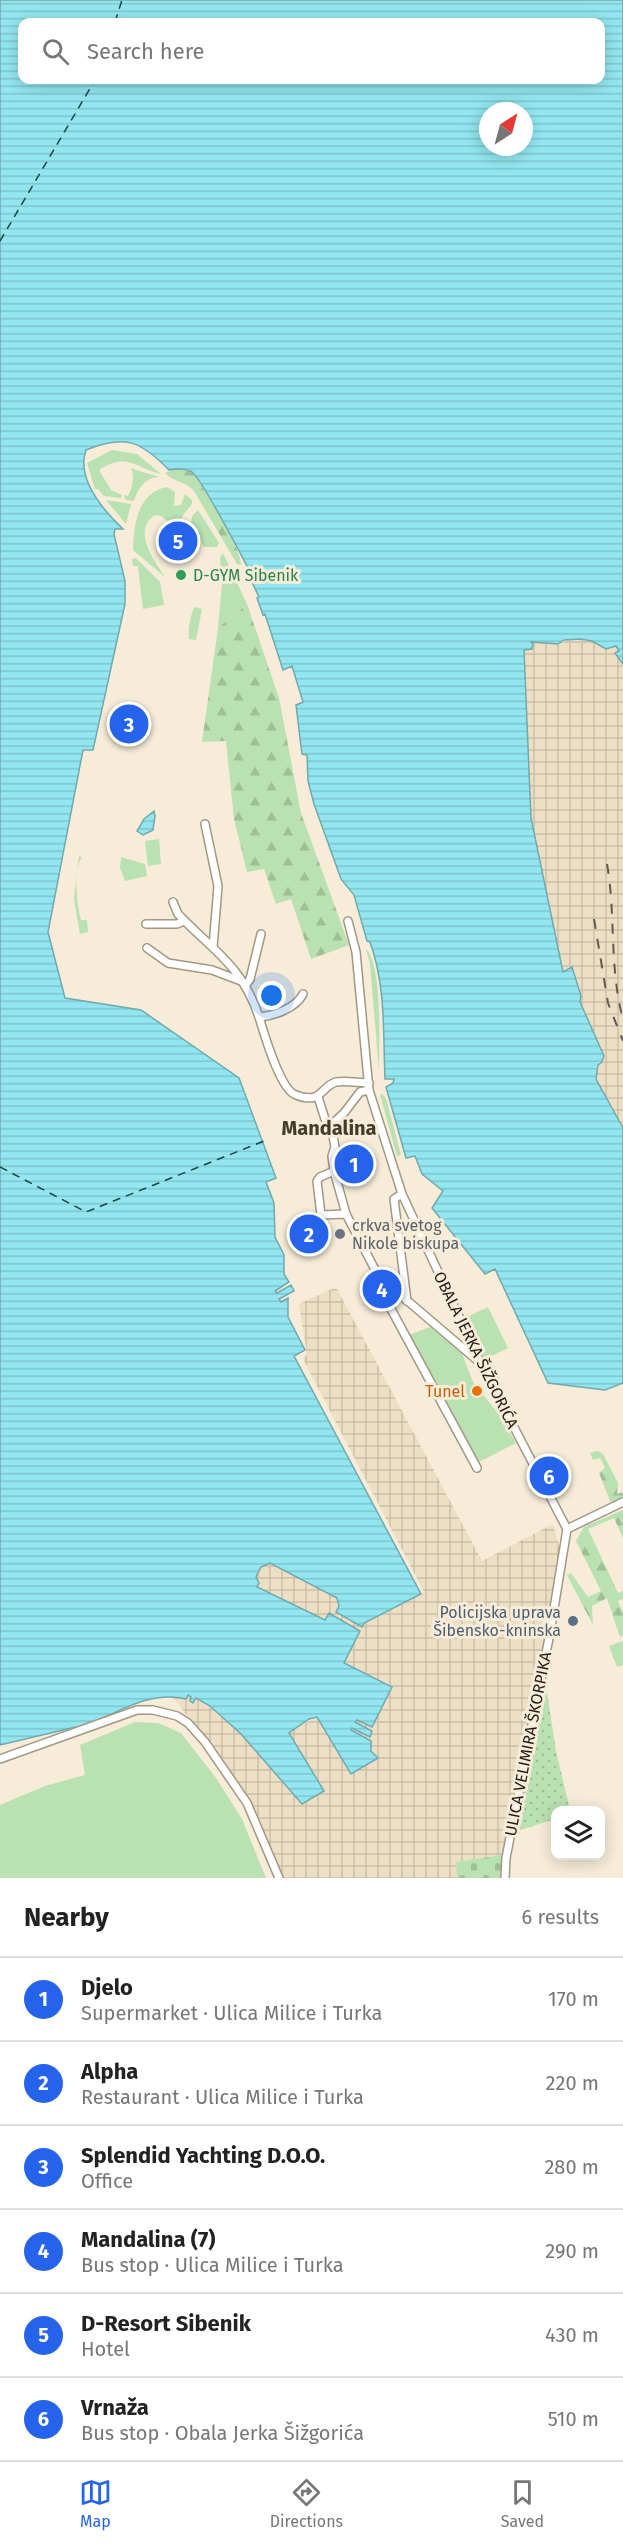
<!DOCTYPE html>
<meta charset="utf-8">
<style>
:root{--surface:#fff;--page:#f6f6f6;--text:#222;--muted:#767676;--line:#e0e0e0;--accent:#2563eb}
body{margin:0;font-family:"Fira Sans",sans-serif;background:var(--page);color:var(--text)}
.controls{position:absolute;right:18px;bottom:18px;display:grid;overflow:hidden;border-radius:12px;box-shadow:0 3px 15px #0003}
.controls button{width:54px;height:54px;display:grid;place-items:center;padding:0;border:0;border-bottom:2px solid var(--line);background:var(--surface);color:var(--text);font:30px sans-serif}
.compass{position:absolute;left:479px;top:102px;width:54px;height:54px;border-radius:50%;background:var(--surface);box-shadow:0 3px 15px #0003;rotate:36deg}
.you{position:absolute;left:272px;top:996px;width:21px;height:21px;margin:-15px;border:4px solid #fff;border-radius:50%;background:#1a73e8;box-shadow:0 0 0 9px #1a73e833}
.badge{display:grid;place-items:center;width:39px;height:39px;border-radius:50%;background:var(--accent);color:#fff;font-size:20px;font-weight:700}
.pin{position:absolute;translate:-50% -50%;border:3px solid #fff;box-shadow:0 2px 6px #0006}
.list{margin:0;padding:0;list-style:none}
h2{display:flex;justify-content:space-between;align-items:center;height:78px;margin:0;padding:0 24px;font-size:26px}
h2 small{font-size:20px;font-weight:400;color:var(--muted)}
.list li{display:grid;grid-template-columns:39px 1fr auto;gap:18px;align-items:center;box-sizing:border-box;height:84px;padding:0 24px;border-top:2px solid var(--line)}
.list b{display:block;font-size:22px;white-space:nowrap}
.list p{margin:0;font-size:20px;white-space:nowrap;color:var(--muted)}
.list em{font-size:20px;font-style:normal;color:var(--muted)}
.icon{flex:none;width:33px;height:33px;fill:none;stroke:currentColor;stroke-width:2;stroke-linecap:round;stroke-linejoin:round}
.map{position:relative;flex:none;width:623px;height:1878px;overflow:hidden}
.search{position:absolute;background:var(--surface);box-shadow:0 3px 15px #0003;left:18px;right:18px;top:18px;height:66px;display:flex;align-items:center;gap:15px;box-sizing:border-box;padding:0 21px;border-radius:12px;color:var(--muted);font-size:22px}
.sheet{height:582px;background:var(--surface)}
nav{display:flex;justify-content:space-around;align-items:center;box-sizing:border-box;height:84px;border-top:2px solid var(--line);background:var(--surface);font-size:16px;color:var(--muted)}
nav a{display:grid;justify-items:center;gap:3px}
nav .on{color:var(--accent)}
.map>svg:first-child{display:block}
.industrial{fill:url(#industrial-grid)}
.green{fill:#bae1b1}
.forest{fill:url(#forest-firs)}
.cemetery{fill:url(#cemetery-stones)}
.park{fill:url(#park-dots)}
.water{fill:url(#water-rules);stroke:#70a9ae;stroke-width:1.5;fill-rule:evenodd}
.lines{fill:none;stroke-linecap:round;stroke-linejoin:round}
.ferry{stroke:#1d4448;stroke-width:1.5;stroke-dasharray:8 6;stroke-linecap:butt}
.minor-casing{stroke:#a19885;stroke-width:10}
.minor{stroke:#fff;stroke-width:7}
.rail{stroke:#605b50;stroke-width:2;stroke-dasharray:10 10;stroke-linecap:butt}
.leisure-dot{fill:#2e9e5b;stroke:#f6ecd8;stroke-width:2}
.worship-dot{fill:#6b7280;stroke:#f6ecd8;stroke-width:2}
.food-dot{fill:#e8710a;stroke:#f6ecd8;stroke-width:2}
.service-dot{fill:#5c6f8a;stroke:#f6ecd8;stroke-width:2}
.labels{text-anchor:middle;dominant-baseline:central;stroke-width:6;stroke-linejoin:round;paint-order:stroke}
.leisure-label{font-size:16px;fill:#27864d;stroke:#f6ecd8;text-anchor:start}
.worship-label{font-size:16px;fill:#5b616d;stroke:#f6ecd8;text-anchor:start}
.street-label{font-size:16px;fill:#1f1c15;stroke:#f6ecd8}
.food-label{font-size:16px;fill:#c56008;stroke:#f6ecd8;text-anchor:end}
.service-label{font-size:16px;fill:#4e5e75;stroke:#f6ecd8;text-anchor:end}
.quarter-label{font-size:20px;font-weight:bold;fill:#433b2b;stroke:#f6ecd8}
</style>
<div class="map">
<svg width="623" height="1878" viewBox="0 0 623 1878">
<defs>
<pattern id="industrial-grid" width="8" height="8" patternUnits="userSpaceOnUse" patternTransform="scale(1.5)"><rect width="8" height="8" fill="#eddfc4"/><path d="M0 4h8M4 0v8" fill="none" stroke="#cbbfa8"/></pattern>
<pattern id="forest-firs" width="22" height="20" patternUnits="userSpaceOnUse" patternTransform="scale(1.5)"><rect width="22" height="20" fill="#bae1b1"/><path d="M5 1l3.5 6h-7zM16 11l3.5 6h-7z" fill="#9fc097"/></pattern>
<pattern id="cemetery-stones" width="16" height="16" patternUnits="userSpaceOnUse" patternTransform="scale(1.5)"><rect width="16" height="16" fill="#bae1b1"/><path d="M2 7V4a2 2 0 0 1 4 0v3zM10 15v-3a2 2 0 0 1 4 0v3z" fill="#9fc097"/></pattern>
<pattern id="park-dots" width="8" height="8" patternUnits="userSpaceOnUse" patternTransform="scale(1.5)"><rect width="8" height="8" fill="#bae1b1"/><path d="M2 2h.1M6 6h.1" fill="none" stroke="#9fc097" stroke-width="1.8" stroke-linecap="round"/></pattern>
<pattern id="water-rules" width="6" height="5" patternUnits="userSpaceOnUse" patternTransform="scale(1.5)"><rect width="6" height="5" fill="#93e6f0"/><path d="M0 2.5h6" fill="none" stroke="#7ec5cd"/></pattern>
</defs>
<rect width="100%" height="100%" fill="#f6ecd8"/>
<g class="industrial">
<polygon points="571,639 592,641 606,649 616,646 619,651 616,653 623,664 623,1128 595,1079 598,1064 603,1056 580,1002 581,996 572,968 563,973 531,818 524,649 532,649 531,642 558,644"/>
<polygon points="336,1287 482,1561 553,1524 561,1554 502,1855 456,1862 457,1878 281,1878 250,1803 222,1762 172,1696 186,1699 188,1695 192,1697 190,1701 193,1702 195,1698 210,1707 241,1734 302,1804 324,1791 289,1733 294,1728 317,1717 371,1751 370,1741 350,1731 352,1728 369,1736 372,1731 355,1722 356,1719 344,1663 352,1628 329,1613 326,1621 257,1586 259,1583 256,1577 261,1567 269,1563 337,1598 340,1613 364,1623 424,1592 303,1359 307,1354 299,1304"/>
</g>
<g class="green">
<path d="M112 450 137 454 161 474C134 467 126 452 99 470L111 490 122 495 121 498 104 496 98 489H95L87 463Z"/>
<path d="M130 468 159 477C146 477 138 488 134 501L125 500 124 495 128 496C132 489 136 474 130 468Z"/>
<path d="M167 487 175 492 174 506 181 505 185 494 192 500V504L183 515 178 529 161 516 155 515C131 531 155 561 165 577L133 550C134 525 137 493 167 487Z"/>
<polygon points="106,500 131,504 126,524"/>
<polygon points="198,510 219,543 217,547 204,547 191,523 192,516"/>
<polygon points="223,553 247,604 218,628 222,584 220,558"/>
<polygon points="136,558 160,582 164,605 143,609 138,566 133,566 132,559"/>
<path d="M194 607 202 609 196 640 189 639C188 628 190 618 194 607Z"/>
<polygon points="159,839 161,864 148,866 145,841"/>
<path d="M79 856 82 857C73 870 77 905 81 920H87L88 932 80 934 74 899Z"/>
<polygon points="121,857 145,864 147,876 125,881 120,868"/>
<path d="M366 949C383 966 379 1045 379 1071L370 964Z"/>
<polygon points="382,1094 386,1098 401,1155 397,1156 380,1095"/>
<polygon points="488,1307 508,1348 483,1360 463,1319"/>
<polygon points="430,1327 461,1351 473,1382 501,1417 516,1443 477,1463 409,1335"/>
<polygon points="623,1641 623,1665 617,1667 609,1646"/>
<polygon points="135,1722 158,1723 181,1733 216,1778 242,1819 266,1878 0,1878 0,1805 45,1786 85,1775 80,1745"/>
</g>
<g class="forest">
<path d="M179 468 193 473C205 491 241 547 241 565L237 564 194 491C186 481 173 482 165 473Z"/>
<polygon points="247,604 279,698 301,813 349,945 311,959 291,899 276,904 264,869 247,872 234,819 226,741 202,742 218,628"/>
<polygon points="598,1451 603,1454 618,1483 617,1494 623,1492 623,1497 611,1503 599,1473 605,1468 600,1458 593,1460 590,1453"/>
<polygon points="623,1510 623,1538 614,1518 588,1529 618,1593 623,1591 623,1599 618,1601 623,1613 623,1635 620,1637 607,1598 592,1606 593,1625 567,1575 571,1573 588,1597 601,1591 576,1541 584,1527"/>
</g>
<polygon class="cemetery" points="502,1855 502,1878 457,1878 456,1862"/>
<polygon class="park" points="545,1679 556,1751 570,1810 556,1810 555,1819 514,1832 542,1686"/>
<g class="water">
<path d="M0 0H623V664L615 653 619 651 616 646 606 649 592 641 580 639 564 640 558 644 531 642 533 644 532 649 524 650 531 818 563 972 572 967 581 996 580 1002 604 1056 601 1063 598 1065 596 1079 623 1128V1383L605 1390 548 1383 495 1269 485 1274 432 1208 443 1191 422 1174 415 1156 406 1158 386 1087 393 1083 394 1079H385C383 1033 386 986 370 942L367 941 354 895 341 879 314 804 308 781 307 755 302 754 296 705 303 702 292 666 283 670 265 614 263 615 257 598 259 597 251 580 253 578C245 562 203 481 192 472 185 468 177 469 169 470 141 441 125 434 86 450 76 479 103 510 123 529H115L114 534 125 581V604L93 750H83L48 932 65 998 141 1010 239 1078 276 1178 266 1182 274 1203 275 1237 284 1255V1274L289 1282 275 1291 277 1293 291 1285 294 1291 279 1299 281 1302 288 1298V1317L305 1350 294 1356 421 1594 364 1623 362 1627 336 1612 339 1606 337 1598 270 1563 261 1567 256 1577 259 1583 257 1587 325 1620 329 1613 360 1631 344 1663 392 1687 372 1727 357 1720 355 1722 372 1731 370 1737 352 1728 351 1730 371 1741V1751L378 1758 351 1774 317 1717 309 1719 289 1733 324 1791 302 1804 241 1734 210 1706 196 1698 193 1703 190 1701 191 1697 188 1695 186 1699C146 1689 112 1717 76 1730V1727L0 1745ZM22 22H600V80H22ZM488 111H524V147H488Z"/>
<polygon points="154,811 155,816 153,830 143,835 137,831 144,819"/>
</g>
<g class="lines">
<g class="ferry">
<polyline points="115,22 122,0"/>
<polyline points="0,241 95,80"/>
<polyline points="0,1167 86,1212 264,1141"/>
</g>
<defs>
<g id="minor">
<polyline points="205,824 218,886 213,947"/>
<path d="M173 902 178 914C212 950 242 965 259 1017 264 1033 280 1090 296 1095 322 1105 321 1086 336 1082 346 1080 359 1083 369 1083"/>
<polyline points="348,921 356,952 369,1090 402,1194 480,1362 567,1529"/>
<polyline points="146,924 177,924 184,921"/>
<polyline points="147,948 168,963 212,970 241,981"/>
<polyline points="245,986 250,979 261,934"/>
<path d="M259 1017C274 1016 296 1008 303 994"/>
<polyline points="318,1097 325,1119 331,1125 335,1147 332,1156 334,1171 346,1214"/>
<polyline points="331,1125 344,1113 360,1092 369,1090"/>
<polyline points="334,1171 320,1177 317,1181 321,1215 346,1214 382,1283 396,1291 478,1361"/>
<polyline points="402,1194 394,1199 407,1301"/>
<polyline points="382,1283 391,1309 477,1468"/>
<polyline points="567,1529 623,1502"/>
<polyline points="0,1759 137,1710 153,1710 177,1716 188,1723 205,1742 247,1803 279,1878"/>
<polyline points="505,1878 506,1858 550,1633 567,1529"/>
</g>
</defs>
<use href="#minor" class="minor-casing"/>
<use href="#minor" class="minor"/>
<g class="rail">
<path d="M607 864C616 915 609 968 623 1019"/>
<polyline points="594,919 608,1003 623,1041"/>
</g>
</g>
<circle class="leisure-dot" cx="181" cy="575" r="6"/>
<circle class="worship-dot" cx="340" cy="1234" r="6"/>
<circle class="food-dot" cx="477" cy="1391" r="6"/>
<circle class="service-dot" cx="573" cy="1621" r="6"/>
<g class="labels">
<g class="leisure-label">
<text x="193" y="575">D-GYM Sibenik</text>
</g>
<g class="worship-label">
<text x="352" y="1225">crkva svetog<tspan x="352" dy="18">Nikole biskupa</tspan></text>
</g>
<g class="street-label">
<text transform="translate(476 1350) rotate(64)">OBALA JERKA ŠIŽGORIĆA</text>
<text transform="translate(528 1744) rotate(-79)">ULICA VELIMIRA ŠKORPIKA</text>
</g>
<g class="food-label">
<text x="465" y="1391">Tunel</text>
</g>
<g class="service-label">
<text x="561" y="1612">Policijska uprava<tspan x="561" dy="18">Šibensko-kninska</tspan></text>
</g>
<g class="quarter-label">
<text x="329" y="1128">Mandalina</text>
</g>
</g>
</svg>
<div class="controls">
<button><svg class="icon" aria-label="layers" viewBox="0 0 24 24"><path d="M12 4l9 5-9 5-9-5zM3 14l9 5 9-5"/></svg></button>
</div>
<svg class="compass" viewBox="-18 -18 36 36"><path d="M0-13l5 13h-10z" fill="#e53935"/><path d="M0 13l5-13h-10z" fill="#767676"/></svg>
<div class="you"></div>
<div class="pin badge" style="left:354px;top:1164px">1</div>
<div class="pin badge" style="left:309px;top:1234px">2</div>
<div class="pin badge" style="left:129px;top:724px">3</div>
<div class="pin badge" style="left:382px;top:1289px">4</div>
<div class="pin badge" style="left:178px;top:541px">5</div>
<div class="pin badge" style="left:549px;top:1476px">6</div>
<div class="search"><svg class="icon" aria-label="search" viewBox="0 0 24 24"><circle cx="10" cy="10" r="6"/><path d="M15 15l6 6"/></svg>Search here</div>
</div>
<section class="sheet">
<h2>Nearby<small>6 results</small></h2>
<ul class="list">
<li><span class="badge">1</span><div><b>Djelo</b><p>Supermarket · Ulica Milice i Turka</p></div><em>170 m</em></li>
<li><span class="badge">2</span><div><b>Alpha</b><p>Restaurant · Ulica Milice i Turka</p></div><em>220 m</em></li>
<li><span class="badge">3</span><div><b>Splendid Yachting D.O.O.</b><p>Office</p></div><em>280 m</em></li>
<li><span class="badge">4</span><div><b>Mandalina (7)</b><p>Bus stop · Ulica Milice i Turka</p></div><em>290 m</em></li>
<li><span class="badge">5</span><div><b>D-Resort Sibenik</b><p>Hotel</p></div><em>430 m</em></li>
<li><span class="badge">6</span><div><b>Vrnaža</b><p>Bus stop · Obala Jerka Šižgorića</p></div><em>510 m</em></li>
</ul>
</section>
<nav>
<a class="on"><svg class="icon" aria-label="map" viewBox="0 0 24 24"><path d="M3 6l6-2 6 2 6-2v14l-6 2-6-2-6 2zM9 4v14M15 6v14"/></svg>Map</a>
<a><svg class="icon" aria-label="directions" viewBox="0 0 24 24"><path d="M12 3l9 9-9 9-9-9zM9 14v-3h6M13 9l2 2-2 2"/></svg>Directions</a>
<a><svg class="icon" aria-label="saved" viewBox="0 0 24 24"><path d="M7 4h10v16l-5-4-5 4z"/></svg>Saved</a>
</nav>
